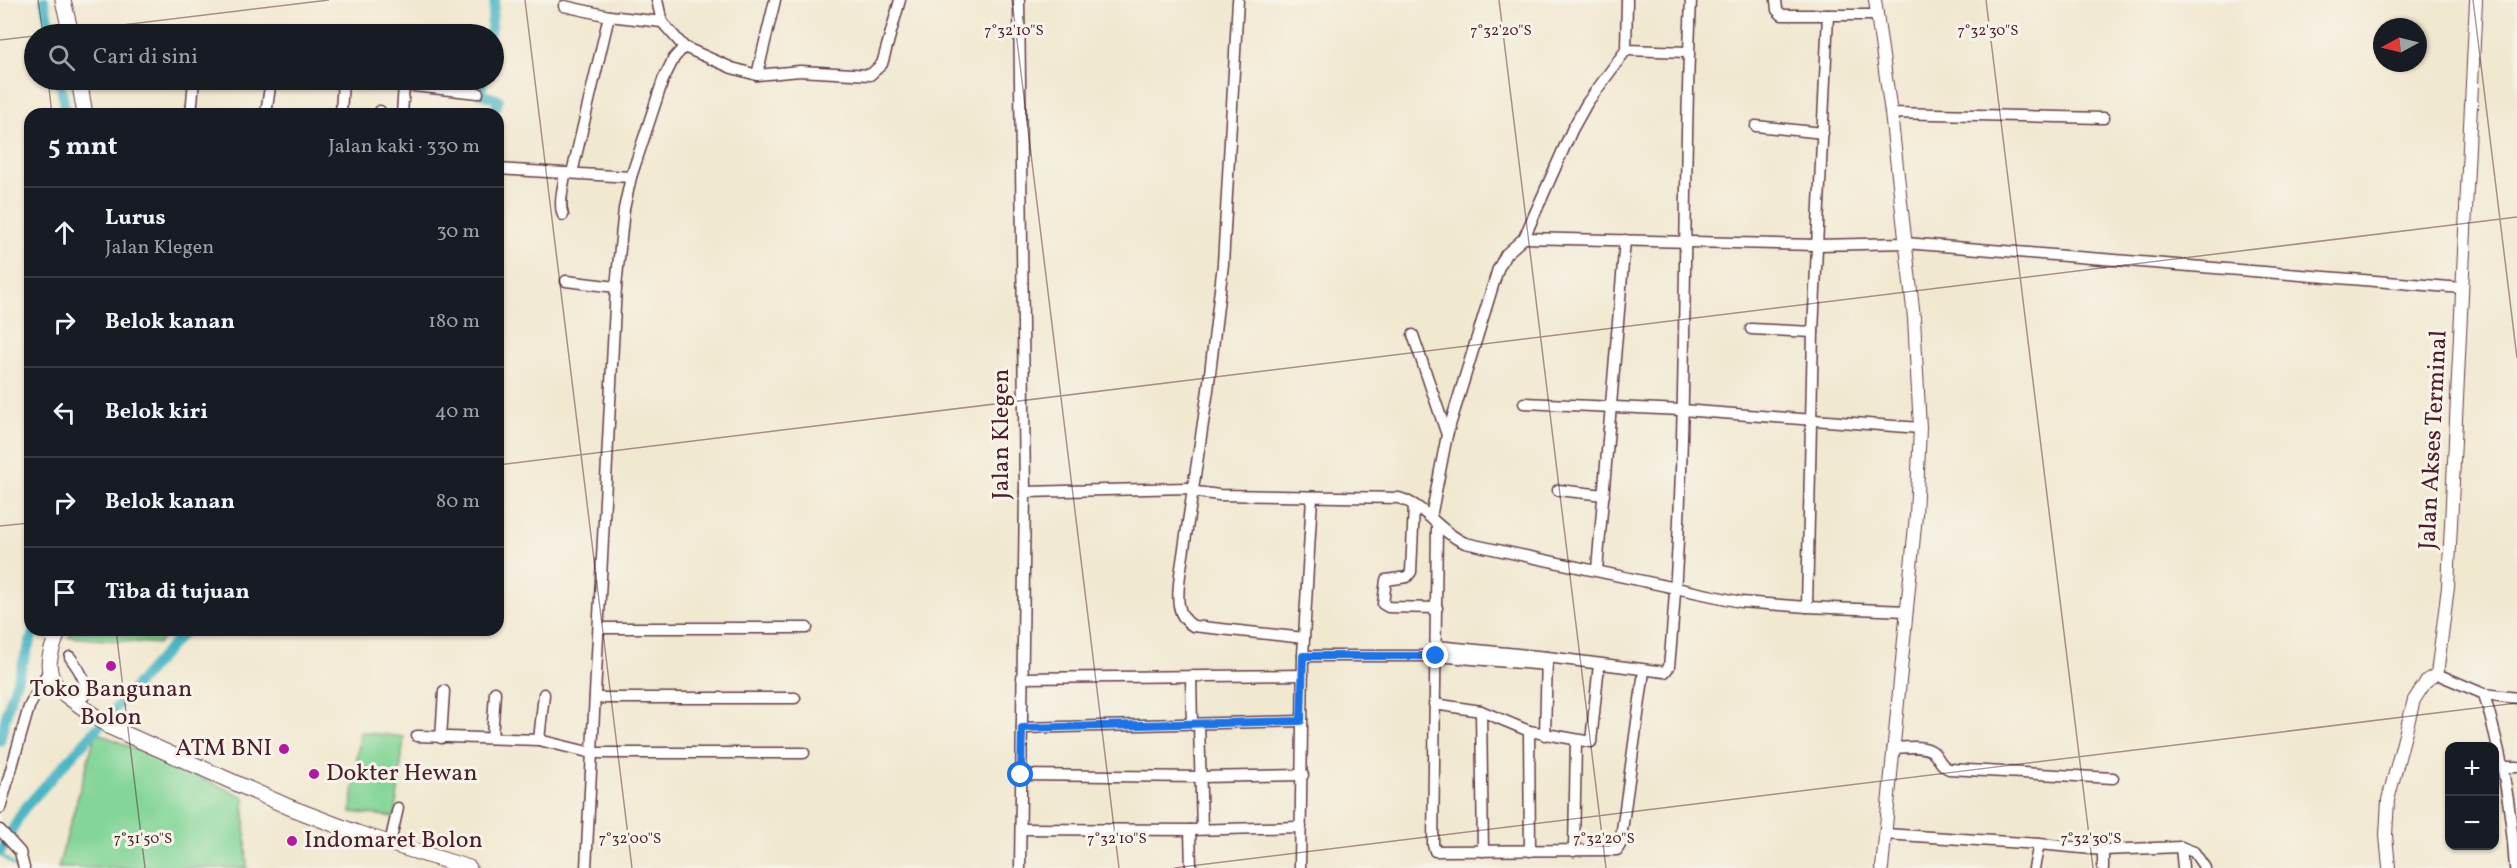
<!DOCTYPE html>
<html lang="id">
<meta charset="utf-8">
<style>
:root{--surface:#171b24;--page:#242831;--text:#f1f3f6;--muted:#9ea1a6;--line:#363941}
body{margin:0;font-family:Vollkorn,serif;background:var(--page);color:var(--text)}
.controls{position:absolute;right:18px;bottom:18px;display:grid;overflow:hidden;border-radius:12px;box-shadow:0 2px 4px #0004}
.controls button{width:54px;height:54px;display:grid;place-items:center;padding:0;border:0;border-bottom:2px solid var(--line);background:var(--surface);color:var(--text);font:30px sans-serif}
.compass{position:absolute;left:2373px;top:18px;width:54px;height:54px;border-radius:50%;background:var(--surface);box-shadow:0 2px 4px #0004;rotate:263deg}
.stop{position:absolute;width:18px;height:18px;margin:-14px;border:4px solid #1a73e8;border-radius:50%;background:#fff}
.stop.end{background:#1a73e8;border-color:#fff;box-shadow:0 2px 6px #0008}
.list{margin:0;padding:0;list-style:none}
h2{display:flex;justify-content:space-between;align-items:center;height:78px;margin:0;padding:0 24px;font-size:26px}
h2 small{font-size:20px;font-weight:400;color:var(--muted)}
.list li{display:grid;grid-template-columns:39px 1fr auto;gap:18px;align-items:center;box-sizing:border-box;height:90px;padding:0 24px;border-top:2px solid var(--line)}
.list b{display:block;font-size:22px;white-space:nowrap}
.list p{margin:0;font-size:20px;white-space:nowrap;color:var(--muted)}
.list em{font-size:20px;font-style:normal;color:var(--muted)}
.icon{flex:none;width:33px;height:33px;fill:none;stroke:currentColor;stroke-width:2;stroke-linecap:round;stroke-linejoin:round}
.map{position:relative;flex:none;width:2517px;height:868px;overflow:hidden}
.search{position:absolute;background:var(--surface);box-shadow:0 2px 4px #0004;left:24px;top:24px;width:480px;height:66px;display:flex;align-items:center;gap:15px;box-sizing:border-box;padding:0 21px;border-radius:33px;color:var(--muted);font-size:22px}
.panel{position:absolute;background:var(--surface);box-shadow:0 2px 4px #0004;left:24px;top:108px;width:480px;height:528px;border-radius:18px}
.map>svg:first-child{display:block}
.green{fill:#84d698;stroke:#677a62;stroke-width:1.5}
.lines{fill:none;stroke-linecap:round;stroke-linejoin:round}
.stream{stroke:#48b6c4;stroke-width:3}
.canal{stroke:#48b6c4;stroke-width:10}
.minor-casing{stroke:#633d44;stroke-width:13}
.tertiary-casing{stroke:#633d44;stroke-width:14}
.secondary-casing{stroke:#633d44;stroke-width:17}
.minor{stroke:#fff;stroke-width:10}
.tertiary{stroke:#fff;stroke-width:12}
.secondary{stroke:#fff;stroke-width:15}
.route{stroke:#1a73e8;stroke-width:8}
.ticks{fill:none;stroke:#4a1f2b;stroke-width:1.5;stroke-opacity:0.45}
.poi-dot{fill:#b5179e;stroke:#f7f3e8;stroke-width:2}
.labels{text-anchor:middle;dominant-baseline:central;stroke-width:6;stroke-linejoin:round;paint-order:stroke}
.street-label{font-size:24px;fill:#4a1f2b;stroke:#f7f3e8}
.poi-label{font-size:24px;fill:#4a1f2b;stroke:#f7f3e8;text-anchor:start}
.ticks-label{font-size:15px;text-anchor:middle;fill:#4a1f2b;stroke:#f7f3e8;stroke-width:6;stroke-linejoin:round;paint-order:stroke}
</style>
<div class="map">
<svg width="2517" height="868" viewBox="0 0 2517 868">
<rect width="100%" height="100%" fill="#f7f3e8"/>
<filter id="ink" filterUnits="userSpaceOnUse"><feTurbulence type="fractalNoise" baseFrequency=".0167" numOctaves="2"/><feDisplacementMap in="SourceGraphic" scale="12" xChannelSelector="R" yChannelSelector="G"/><feConvolveMatrix kernelMatrix="1 2 1 2 8 2 1 2 1" color-interpolation-filters="sRGB"/></filter>
<filter id="wash" filterUnits="userSpaceOnUse"><feTurbulence type="fractalNoise" baseFrequency=".008" numOctaves="4" result="noise"/><feDisplacementMap in="SourceGraphic" scale="24" xChannelSelector="R" yChannelSelector="G"/><feGaussianBlur stdDeviation="1.35" result="paint"/><feColorMatrix in="noise" values="0 0 0 0 0 0 0 0 0 0 0 0 0 0 0 0 0 1.4 0 .05"/><feComposite in="paint" operator="in"/></filter>
<g filter="url(#wash)">
<rect width="100%" height="100%" fill="#f1e8d0"/>
<g class="green">
<polygon points="72,630 169,630 158,644 69,637"/>
<polygon points="96,732 244,797 247,868 58,868"/>
<polygon points="360,732 404,737 395,817 351,812"/>
</g>
<g class="lines">
<polyline class="stream" points="0,854 17,868"/>
<g class="canal">
<polyline points="44,0 51,34"/>
<polyline points="490,34 495,0"/>
<polyline points="60,80 66,114"/>
<polyline points="483,80 481,94 499,100 493,114"/>
<polyline points="0,741 9,704 34,630"/>
<polyline points="0,852 23,810 186,630"/>
</g>
</g>
</g>
<g filter="url(#ink)">
<g class="lines">
<defs>
<g id="minor">
<polyline points="657,0 662,22 684,47"/>
<polyline points="1019,0 1025,492 1020,868"/>
<path d="M1238 0 1223 264 1208 390 1180 575C1178 593 1174 615 1193 626L1304 638"/>
<polyline points="1627,0 1626,50 1688,52"/>
<polyline points="1776,0 1777,10 1782,15 1877,15"/>
<polyline points="564,6 609,16"/>
<polyline points="757,75 775,0"/>
<polyline points="326,80 377,82 478,93"/>
<polyline points="1891,113 2104,118"/>
<polyline points="191,114 194,80"/>
<polyline points="266,114 271,80"/>
<polyline points="341,114 343,80"/>
<polyline points="380,114 380,111"/>
<polyline points="402,114 404,85"/>
<polyline points="1756,126 1823,133"/>
<polyline points="498,169 631,177"/>
<polyline points="572,173 609,16 662,22"/>
<path d="M563 215C558 203 564 186 565 173"/>
<polyline points="1524,238 1818,245 1905,243 2462,288"/>
<polyline points="566,281 616,287"/>
<polyline points="1751,329 1813,332"/>
<polyline points="1413,335 1447,435"/>
<polyline points="1524,403 1682,410 1920,428"/>
<polyline points="1558,490 1604,495"/>
<path d="M1025 492 1187 488 1196 492 1219 495 1399 498C1426 506 1439 532 1465 543L1741 602 1807 607 1907 611"/>
<polyline points="1414,505 1411,572 1407,577 1386,580 1383,604 1388,607 1437,608"/>
<polyline points="1431,517 1447,435 1498,269 1506,254 1524,238 1572,130 1587,103 1626,50"/>
<polyline points="1437,526 1433,845 1435,851 1617,850 1620,845 1644,671"/>
<polyline points="1597,570 1625,240"/>
<polyline points="1807,607 1813,332 1828,15"/>
<polyline points="600,628 807,628"/>
<polyline points="1436,646 1547,657 1545,735"/>
<polyline points="1303,656 1436,656 1547,665"/>
<path d="M70 657C78 668 86 679 86 694L76 703"/>
<path d="M1547 657 1665 672 1669 667C1690 445 1681 222 1691 0"/>
<polyline points="2437,674 2484,694 2517,698"/>
<polyline points="1191,676 1192,725"/>
<polyline points="1022,678 1303,675"/>
<path d="M2484 694C2502 756 2511 804 2515 868"/>
<polyline points="595,698 795,698"/>
<polyline points="1434,704 1481,711"/>
<polyline points="1199,724 1202,829"/>
<polyline points="1022,728 1301,721"/>
<polyline points="1529,731 1591,742 1599,664"/>
<polyline points="417,736 539,740 592,753 804,753"/>
<polyline points="441,738 444,691"/>
<polyline points="492,738 495,692"/>
<polyline points="539,740 544,694"/>
<path d="M1893 748C1904 748 1924 744 1933 752 1940 758 1939 765 1949 769L2113 778"/>
<polyline points="2503,767 2517,767"/>
<polyline points="1021,775 1201,777 1303,775"/>
<polyline points="0,808 29,707 49,670"/>
<polyline points="1021,829 1190,830 1301,827"/>
<polyline points="0,830 20,852 24,868"/>
<polyline points="1190,830 1191,868"/>
<polyline points="1885,834 2039,844"/>
<polyline points="390,843 398,808"/>
<polyline points="2181,847 2183,868"/>
<polyline points="1483,851 1481,711 1529,731 1530,851"/>
<polyline points="1574,851 1576,741"/>
<polyline points="586,868 616,287 624,209 631,177 663,80 674,58 684,47 732,68 757,75 800,71 870,75 882,64 900,0"/>
<polyline points="1300,868 1303,656 1312,497"/>
<polyline points="2034,868 2039,844 2103,850 2181,847 2194,852 2205,868"/>
<polyline points="2103,868 2103,850"/>
</g>
<g id="tertiary">
<polyline points="1875,0 1891,113 1914,318 1920,428 1916,515 1882,868"/>
<polyline points="2389,868 2386,835 2388,800 2414,700 2427,680 2437,674 2448,587 2476,0"/>
</g>
<g id="secondary">
<polyline points="63,0 71,34"/>
<polyline points="79,80 85,114"/>
<path d="M59 630C50 652 42 671 60 691L110 727 289 807 357 833 469 868"/>
</g>
</defs>
<use href="#minor" class="minor-casing"/>
<use href="#tertiary" class="tertiary-casing"/>
<use href="#secondary" class="secondary-casing"/>
<use href="#minor" class="minor"/>
<use href="#tertiary" class="tertiary"/>
<use href="#secondary" class="secondary"/>
</g>
</g>
<g class="lines" filter="url(#ink)">
<polyline class="route" points="1021,775 1022,728 1301,721 1303,656 1436,656"/>
</g>
<path class="ticks" d="M38 0 43 34M525 0 632 868M1012 0 1119 868M1499 0 1606 868M1986 0 2093 868M2473 0 2517 358M48 34 329 0M0 40 34 36M48 80 52 114M498 465 2517 217M0 526 30 523M116 630 145 868M1174 868 2517 703"/>
<g class="poi-dot">
<circle cx="111" cy="666" r="6"/>
<circle cx="284" cy="749" r="6"/>
<circle cx="314" cy="774" r="6"/>
<circle cx="292" cy="841" r="6"/>
</g>
<g class="labels">
<g class="street-label">
<text transform="translate(1002 434) rotate(-90)">Jalan Klegen</text>
<text transform="translate(2434 440) rotate(-87)">Jalan Akses Terminal</text>
</g>
<g class="poi-label">
<text x="111" y="690" text-anchor="middle">Toko Bangunan<tspan x="111" dy="28">Bolon</tspan></text>
<text x="272" y="749" text-anchor="end">ATM BNI</text>
<text x="326" y="774">Dokter Hewan</text>
<text x="304" y="841">Indomaret Bolon</text>
</g>
</g>
<g class="ticks-label">
<text x="1014" y="35">7°32'10"S</text>
<text x="1501" y="35">7°32'20"S</text>
<text x="1988" y="35">7°32'30"S</text>
<text x="143" y="843">7°31'50"S</text>
<text x="630" y="843">7°32'00"S</text>
<text x="1117" y="843">7°32'10"S</text>
<text x="1604" y="843">7°32'20"S</text>
<text x="2091" y="843">7°32'30"S</text>
</g>
</svg>
<div class="controls">
<button>+</button>
<button>−</button>
</div>
<svg class="compass" viewBox="-18 -18 36 36"><path d="M0-13l5 13h-10z" fill="#e53935"/><path d="M0 13l5-13h-10z" fill="#9ea1a6"/></svg>
<div class="stop" style="left:1021px;top:775px"></div>
<div class="stop end" style="left:1436px;top:656px"></div>
<div class="search"><svg class="icon" aria-label="search" viewBox="0 0 24 24"><circle cx="10" cy="10" r="6"/><path d="M15 15l6 6"/></svg>Cari di sini</div>
<section class="panel">
<h2>5 mnt<small>Jalan kaki · 330 m</small></h2>
<ul class="list">
<li><svg class="icon" aria-label="ahead" viewBox="0 0 24 24"><path d="M12 20V5M6 11l6-6 6 6"/></svg><div><b>Lurus</b><p>Jalan Klegen</p></div><em>30 m</em></li>
<li><svg class="icon" aria-label="right" viewBox="0 0 24 24"><path d="M7 20v-9h11M14 6l5 5-5 5"/></svg><div><b>Belok kanan</b></div><em>180 m</em></li>
<li><svg class="icon" aria-label="left" viewBox="0 0 24 24"><path d="M17 20v-9H6M10 6l-5 5 5 5"/></svg><div><b>Belok kiri</b></div><em>40 m</em></li>
<li><svg class="icon" aria-label="right" viewBox="0 0 24 24"><path d="M7 20v-9h11M14 6l5 5-5 5"/></svg><div><b>Belok kanan</b></div><em>80 m</em></li>
<li><svg class="icon" aria-label="arrive" viewBox="0 0 24 24"><path d="M6 21V4h12l-3 4 3 4H6"/></svg><div><b>Tiba di tujuan</b></div></li>
</ul>
</section>
</div>
